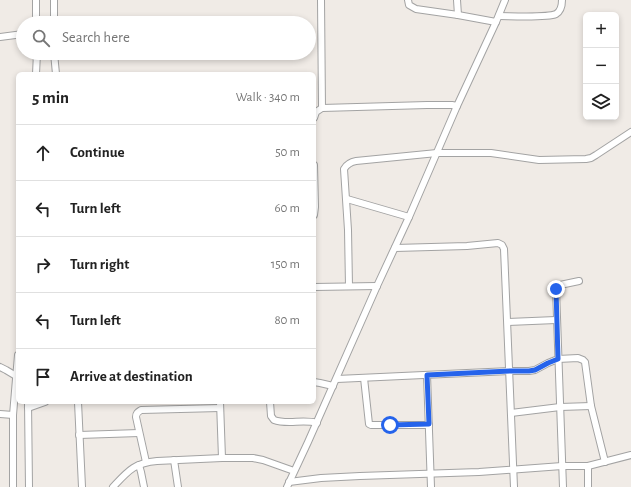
<!DOCTYPE html>
<meta charset="utf-8">
<style>
:root{--surface:#fff;--page:#f6f6f6;--text:#222;--muted:#767676;--line:#e0e0e0}
body{margin:0;font-family:"Alegreya Sans",sans-serif;background:var(--page);color:var(--text)}
.controls{position:absolute;right:12px;top:12px;display:grid;overflow:hidden;border-radius:6px;box-shadow:0 2px 6px #0003}
.controls button{width:36px;height:36px;display:grid;place-items:center;padding:0;border:0;border-bottom:1px solid var(--line);background:var(--surface);color:var(--text);font:20px sans-serif}
.stop{position:absolute;width:12px;height:12px;margin:-9px;border:3px solid #2563eb;border-radius:50%;background:#fff}
.stop.end{background:#2563eb;border-color:#fff;box-shadow:0 1px 4px #0008}
.list{margin:0;padding:0;list-style:none}
h2{display:flex;justify-content:space-between;align-items:center;height:52px;margin:0;padding:0 16px;font-size:17px}
h2 small{font-size:13px;font-weight:400;color:var(--muted)}
.list li{display:grid;grid-template-columns:26px 1fr auto;gap:12px;align-items:center;box-sizing:border-box;height:56px;padding:0 16px;border-top:1px solid var(--line)}
.list b{display:block;font-size:15px;white-space:nowrap}
.list em{font-size:13px;font-style:normal;color:var(--muted)}
.icon{flex:none;width:22px;height:22px;fill:none;stroke:currentColor;stroke-width:2;stroke-linecap:round;stroke-linejoin:round}
.map{position:relative;flex:none;width:631px;height:487px;overflow:hidden}
.search{position:absolute;background:var(--surface);box-shadow:0 2px 6px #0003;left:16px;top:16px;width:300px;height:44px;display:flex;align-items:center;gap:10px;box-sizing:border-box;padding:0 14px;border-radius:22px;color:var(--muted);font-size:15px}
.panel{position:absolute;background:var(--surface);box-shadow:0 2px 6px #0003;left:16px;top:72px;width:300px;height:332px;border-radius:6px}
.map>svg:first-child{display:block}
.lines{fill:none;stroke-linecap:round;stroke-linejoin:round}
.minor-casing{stroke:#a3a3a3;stroke-width:8}
.minor{stroke:#fff;stroke-width:6}
.route{stroke:#2563eb;stroke-width:5}
</style>
<div class="map">
<svg width="631" height="487" viewBox="0 0 631 487">
<rect width="100%" height="100%" fill="#f0ebe6"/>
<g class="lines">
<defs>
<g id="minor">
<polyline points="54,0 54,23"/>
<polyline points="408,0 409,5 416,9 458,15 496,22"/>
<polyline points="457,0 458,15"/>
<path d="M499 16C510 16 547 18 556 14 561 11 562 5 562 0"/>
<polyline points="36,23 36,0"/>
<polyline points="0,37 23,34"/>
<polyline points="54,53 56,74"/>
<polyline points="36,74 37,53"/>
<polyline points="322,108 427,105 452,105 457,106"/>
<polyline points="314,118 316,112 322,108 321,0"/>
<polyline points="314,165 315,207 314,215"/>
<polyline points="347,199 409,217"/>
<polyline points="395,248 467,246 498,243 502,245 504,249 514,487"/>
<path d="M349 286 348 230 344 169C347 164 350 162 356 161L437 153H491L539 160 586 159 591 158 596 155 631 132"/>
<polyline points="314,287 377,286"/>
<polyline points="508,322 556,320"/>
<polyline points="0,367 6,370 16,376"/>
<polyline points="427,375 431,487"/>
<polyline points="364,378 369,424 371,425 429,425"/>
<polyline points="337,379 510,371 529,371 535,370 548,363 558,359 578,358 583,360 585,362 591,406 605,462"/>
<polyline points="314,382 320,383 333,386"/>
<polyline points="28,402 29,487"/>
<polyline points="78,402 82,487"/>
<polyline points="220,402 222,458"/>
<path d="M270 402 271 416 274 420C287 425 303 419 317 423"/>
<polyline points="28,408 45,402"/>
<polyline points="511,413 560,407 591,406"/>
<polyline points="0,414 13,415"/>
<polyline points="79,435 139,433"/>
<polyline points="174,460 178,487"/>
<path d="M146 462 136 417C136 413 138 412 141 410L220 408"/>
<polyline points="139,465 141,472 144,487"/>
<polyline points="588,466 588,487"/>
<polyline points="289,482 321,478 360,476 479,472 562,466 588,466 631,455"/>
<polyline points="13,487 13,415 18,355"/>
<path d="M113 487C128 471 134 463 157 461L222 458H253L263 460 294 471"/>
<polyline points="287,487 308,442 377,286 409,217 457,106 496,22 505,0"/>
<polyline points="563,487 556,289 558,286 560,285 579,281"/>
</g>
</defs>
<use href="#minor" class="minor-casing"/>
<use href="#minor" class="minor"/>
</g>
<g class="lines">
<polyline class="route" points="390,425 429,424 427,375 510,371 529,371 535,370 548,363 558,359 556,289"/>
</g>
</svg>
<div class="controls">
<button>+</button>
<button>−</button>
<button><svg class="icon" aria-label="layers" viewBox="0 0 24 24"><path d="M12 4l9 5-9 5-9-5zM3 14l9 5 9-5"/></svg></button>
</div>
<div class="stop" style="left:390px;top:425px"></div>
<div class="stop end" style="left:556px;top:289px"></div>
<div class="search"><svg class="icon" aria-label="search" viewBox="0 0 24 24"><circle cx="10" cy="10" r="6"/><path d="M15 15l6 6"/></svg>Search here</div>
<section class="panel">
<h2>5 min<small>Walk · 340 m</small></h2>
<ul class="list">
<li><svg class="icon" aria-label="ahead" viewBox="0 0 24 24"><path d="M12 20V5M6 11l6-6 6 6"/></svg><div><b>Continue</b></div><em>50 m</em></li>
<li><svg class="icon" aria-label="left" viewBox="0 0 24 24"><path d="M17 20v-9H6M10 6l-5 5 5 5"/></svg><div><b>Turn left</b></div><em>60 m</em></li>
<li><svg class="icon" aria-label="right" viewBox="0 0 24 24"><path d="M7 20v-9h11M14 6l5 5-5 5"/></svg><div><b>Turn right</b></div><em>150 m</em></li>
<li><svg class="icon" aria-label="left" viewBox="0 0 24 24"><path d="M17 20v-9H6M10 6l-5 5 5 5"/></svg><div><b>Turn left</b></div><em>80 m</em></li>
<li><svg class="icon" aria-label="arrive" viewBox="0 0 24 24"><path d="M6 21V4h12l-3 4 3 4H6"/></svg><div><b>Arrive at destination</b></div></li>
</ul>
</section>
</div>
